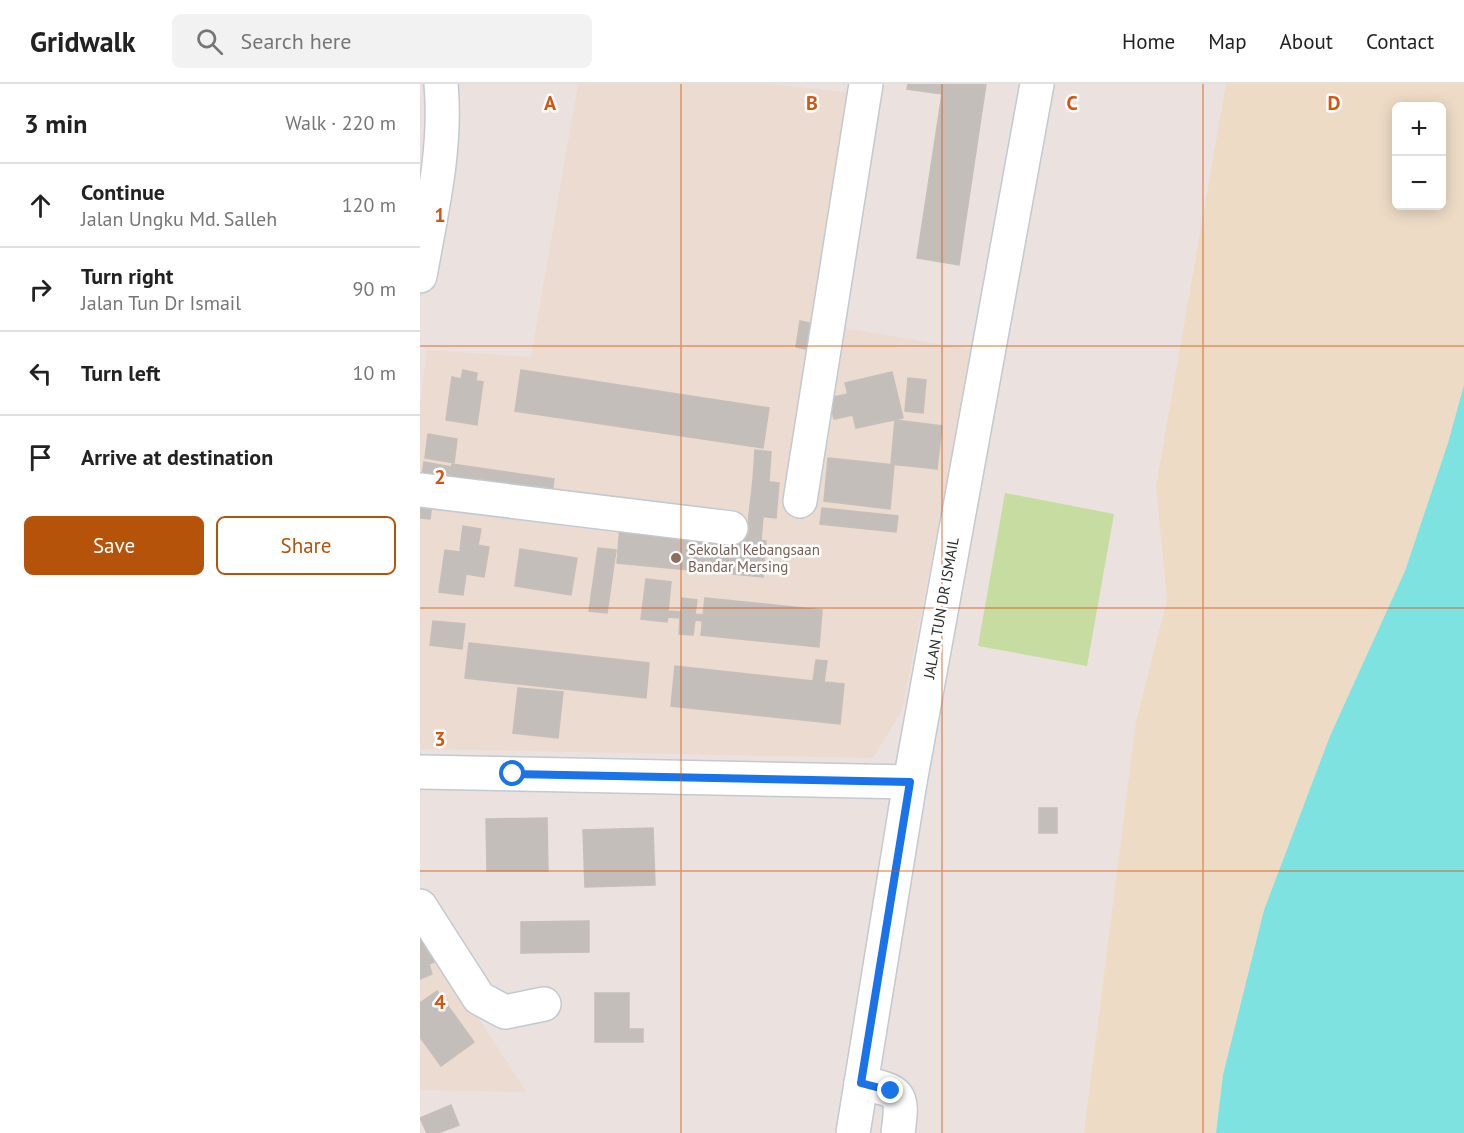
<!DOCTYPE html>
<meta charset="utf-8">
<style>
:root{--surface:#fff;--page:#f2f2f2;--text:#222;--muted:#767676;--line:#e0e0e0;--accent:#b45309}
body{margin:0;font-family:"PT Sans",sans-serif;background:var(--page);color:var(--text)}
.controls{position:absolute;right:18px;top:18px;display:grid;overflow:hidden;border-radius:9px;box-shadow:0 3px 15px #0003}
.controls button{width:54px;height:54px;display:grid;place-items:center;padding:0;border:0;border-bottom:2px solid var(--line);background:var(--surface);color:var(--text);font:30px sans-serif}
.stop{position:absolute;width:18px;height:18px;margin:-14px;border:4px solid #1a73e8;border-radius:50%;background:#fff}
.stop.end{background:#1a73e8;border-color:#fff;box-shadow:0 2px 6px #0008}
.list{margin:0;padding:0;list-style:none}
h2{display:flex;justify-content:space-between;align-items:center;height:78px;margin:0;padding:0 24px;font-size:26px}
h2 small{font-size:20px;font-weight:400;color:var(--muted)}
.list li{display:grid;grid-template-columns:39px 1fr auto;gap:18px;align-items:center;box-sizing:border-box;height:84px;padding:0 24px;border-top:2px solid var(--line)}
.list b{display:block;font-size:22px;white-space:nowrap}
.list p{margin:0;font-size:20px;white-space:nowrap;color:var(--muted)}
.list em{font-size:20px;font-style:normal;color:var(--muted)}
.actions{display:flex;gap:12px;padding:18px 24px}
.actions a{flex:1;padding:14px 0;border:2px solid var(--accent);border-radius:9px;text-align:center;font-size:21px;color:var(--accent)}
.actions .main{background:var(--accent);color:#fff}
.icon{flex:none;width:33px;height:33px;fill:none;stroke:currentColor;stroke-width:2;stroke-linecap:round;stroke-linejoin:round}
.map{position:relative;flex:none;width:1044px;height:1049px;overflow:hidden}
header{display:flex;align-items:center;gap:36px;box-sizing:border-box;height:84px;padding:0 30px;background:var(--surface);border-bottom:2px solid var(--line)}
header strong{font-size:28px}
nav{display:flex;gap:33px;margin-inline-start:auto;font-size:21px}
.search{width:420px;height:54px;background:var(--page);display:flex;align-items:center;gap:15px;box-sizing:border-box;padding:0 21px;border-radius:9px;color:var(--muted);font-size:22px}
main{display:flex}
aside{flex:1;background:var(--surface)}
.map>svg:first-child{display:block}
.education{fill:#ebdbd0}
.green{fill:#c6dca1}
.sand{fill:#eddbc5;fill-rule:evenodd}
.water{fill:#7de2e0}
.building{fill:#c4beba;stroke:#c6beb8;stroke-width:1.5}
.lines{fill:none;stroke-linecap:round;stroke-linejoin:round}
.minor-casing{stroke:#c3c9d0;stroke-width:36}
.minor{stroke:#fff;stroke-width:33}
.route{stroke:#1a73e8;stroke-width:8}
.grid{fill:none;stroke:#d5540f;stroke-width:1.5;stroke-opacity:0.55}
.education-dot{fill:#8d6e63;stroke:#fff;stroke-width:2}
.labels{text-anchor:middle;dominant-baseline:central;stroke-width:5;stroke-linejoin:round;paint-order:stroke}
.education-label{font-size:15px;fill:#785e54;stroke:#fff;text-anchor:start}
.street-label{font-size:15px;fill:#2b2b2b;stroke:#fff}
.grid-label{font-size:20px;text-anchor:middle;font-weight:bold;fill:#d5540f;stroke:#fff;stroke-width:5;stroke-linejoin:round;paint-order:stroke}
</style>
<header>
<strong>Gridwalk</strong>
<div class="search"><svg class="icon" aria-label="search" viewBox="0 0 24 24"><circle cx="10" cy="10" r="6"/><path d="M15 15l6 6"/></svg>Search here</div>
<nav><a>Home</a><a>Map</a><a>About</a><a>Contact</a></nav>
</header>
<main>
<aside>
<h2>3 min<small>Walk · 220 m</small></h2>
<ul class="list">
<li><svg class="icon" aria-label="ahead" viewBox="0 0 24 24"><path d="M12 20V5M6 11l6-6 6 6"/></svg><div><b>Continue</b><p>Jalan Ungku Md. Salleh</p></div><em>120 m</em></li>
<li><svg class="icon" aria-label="right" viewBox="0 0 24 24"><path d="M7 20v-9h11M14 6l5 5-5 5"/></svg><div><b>Turn right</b><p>Jalan Tun Dr Ismail</p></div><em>90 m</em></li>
<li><svg class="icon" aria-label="left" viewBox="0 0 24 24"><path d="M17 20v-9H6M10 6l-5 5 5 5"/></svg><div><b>Turn left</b></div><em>10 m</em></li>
<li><svg class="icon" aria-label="arrive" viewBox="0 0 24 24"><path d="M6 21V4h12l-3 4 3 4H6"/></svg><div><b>Arrive at destination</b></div></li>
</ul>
<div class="actions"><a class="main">Save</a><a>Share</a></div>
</aside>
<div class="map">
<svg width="1044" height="1049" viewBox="0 0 1044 1049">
<rect width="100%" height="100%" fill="#ebe2df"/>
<g class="education">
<polygon points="158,0 353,0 433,9 396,239 553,266 482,626 453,674 0,665 0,321 7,266 111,273"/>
<polygon points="0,843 106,1008 0,1006"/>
</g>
<polygon class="green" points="585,409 694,430 667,582 558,562"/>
<path class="sand" d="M806 0H1044V301L1028 359 985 487 910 652 844 826 803 991 796 1049H664L716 637 747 516 736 402ZM976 22H1022V122H976Z"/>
<polygon class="water" points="1044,301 1044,1049 796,1049 803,991 844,826 910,652 985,487 1028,359"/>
<g class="building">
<polygon points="488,0 566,0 539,181 497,174 522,10 487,5"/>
<polygon points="380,237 395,240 391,266 376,263"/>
<polygon points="43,286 57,289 56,297 63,298 57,341 26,336 32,293 41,295"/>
<polygon points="101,286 349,324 343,364 95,327"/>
<polygon points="472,288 483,334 436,344 425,299"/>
<polygon points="488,294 506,296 503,329 485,327"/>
<polygon points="428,310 433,331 414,335 409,314"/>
<polygon points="475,336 522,342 517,385 471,380"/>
<polygon points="8,350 37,355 34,379 5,374"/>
<polygon points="335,366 351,368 349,398 333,396"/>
<polygon points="408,374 474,381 470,425 404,417"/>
<polygon points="4,378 32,383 30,395 2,391"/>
<polygon points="32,380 134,395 132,410 30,395"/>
<polygon points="333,396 359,399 356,434 329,431"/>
<polygon points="0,417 12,419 10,435 0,434"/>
<polygon points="402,424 478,432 476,448 400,440"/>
<polygon points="329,431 343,433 341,456 327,455"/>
<polygon points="43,442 61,445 58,461 41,458"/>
<polygon points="200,442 346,457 343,493 197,479"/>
<polygon points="41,458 69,463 64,493 46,490 43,511 19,508 25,466 40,468"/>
<polygon points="178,464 196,466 187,529 169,527"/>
<polygon points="100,465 157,474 151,511 95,502"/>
<polygon points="226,495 251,498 248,527 261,528 262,514 277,516 275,530 283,531 282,537 275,536 273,551 259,550 260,534 248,533 247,538 221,535"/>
<polygon points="285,514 402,526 399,563 281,551"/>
<polygon points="13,537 45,540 42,565 10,561"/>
<polygon points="49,559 229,579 226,614 45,594"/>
<polygon points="396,576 407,577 404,598 424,600 420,640 251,622 255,582 393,597"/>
<polygon points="98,604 143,608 138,654 93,649"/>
<rect x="619" y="724" width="18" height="25"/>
<polygon points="127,734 128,787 67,787 66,735"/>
<polygon points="233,744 235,801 165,803 163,746"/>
<polygon points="169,837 169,868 101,869 101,838"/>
<polygon points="0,841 14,878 9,880 12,890 0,895"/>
<polygon points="17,907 54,958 21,982 0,953 0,919"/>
<polygon points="175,909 209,909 209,945 223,945 223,958 175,958"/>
<polygon points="31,1021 39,1041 18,1049 7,1049 0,1034"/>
</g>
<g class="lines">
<defs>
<g id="minor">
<path d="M0 192C11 129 27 64 21 0"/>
<polyline points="0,406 311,444"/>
<polyline points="380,417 446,0"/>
<polyline points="0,688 490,698"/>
<polyline points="0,822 59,914 85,928 124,920"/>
<path d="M441 999C480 1007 484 1008 478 1049"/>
<polyline points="433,1049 490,698 617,0"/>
</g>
</defs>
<use href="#minor" class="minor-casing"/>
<use href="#minor" class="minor"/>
</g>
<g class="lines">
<polyline class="route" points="93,690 490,698 441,999 471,1007"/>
</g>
<path class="grid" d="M261 0V1049M522 0V1049M783 0V1049M0 262H1044M0 524H1044M0 787H1044"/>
<circle class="education-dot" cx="256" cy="474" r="6"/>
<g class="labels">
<g class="education-label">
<text x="268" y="465">Sekolah Kebangsaan<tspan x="268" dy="17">Bandar Mersing</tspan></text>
</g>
<g class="street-label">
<text transform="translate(521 524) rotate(-80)">JALAN TUN DR ISMAIL</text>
</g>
</g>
<g class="grid-label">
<text x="130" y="26">A</text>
<text x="392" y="26">B</text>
<text x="652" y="26">C</text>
<text x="914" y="26">D</text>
<text x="20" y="138">1</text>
<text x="20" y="400">2</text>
<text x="20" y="662">3</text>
<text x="20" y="925">4</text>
</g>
</svg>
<div class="controls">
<button>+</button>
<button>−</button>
</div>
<div class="stop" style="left:93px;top:690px"></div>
<div class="stop end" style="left:471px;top:1007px"></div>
</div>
</main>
